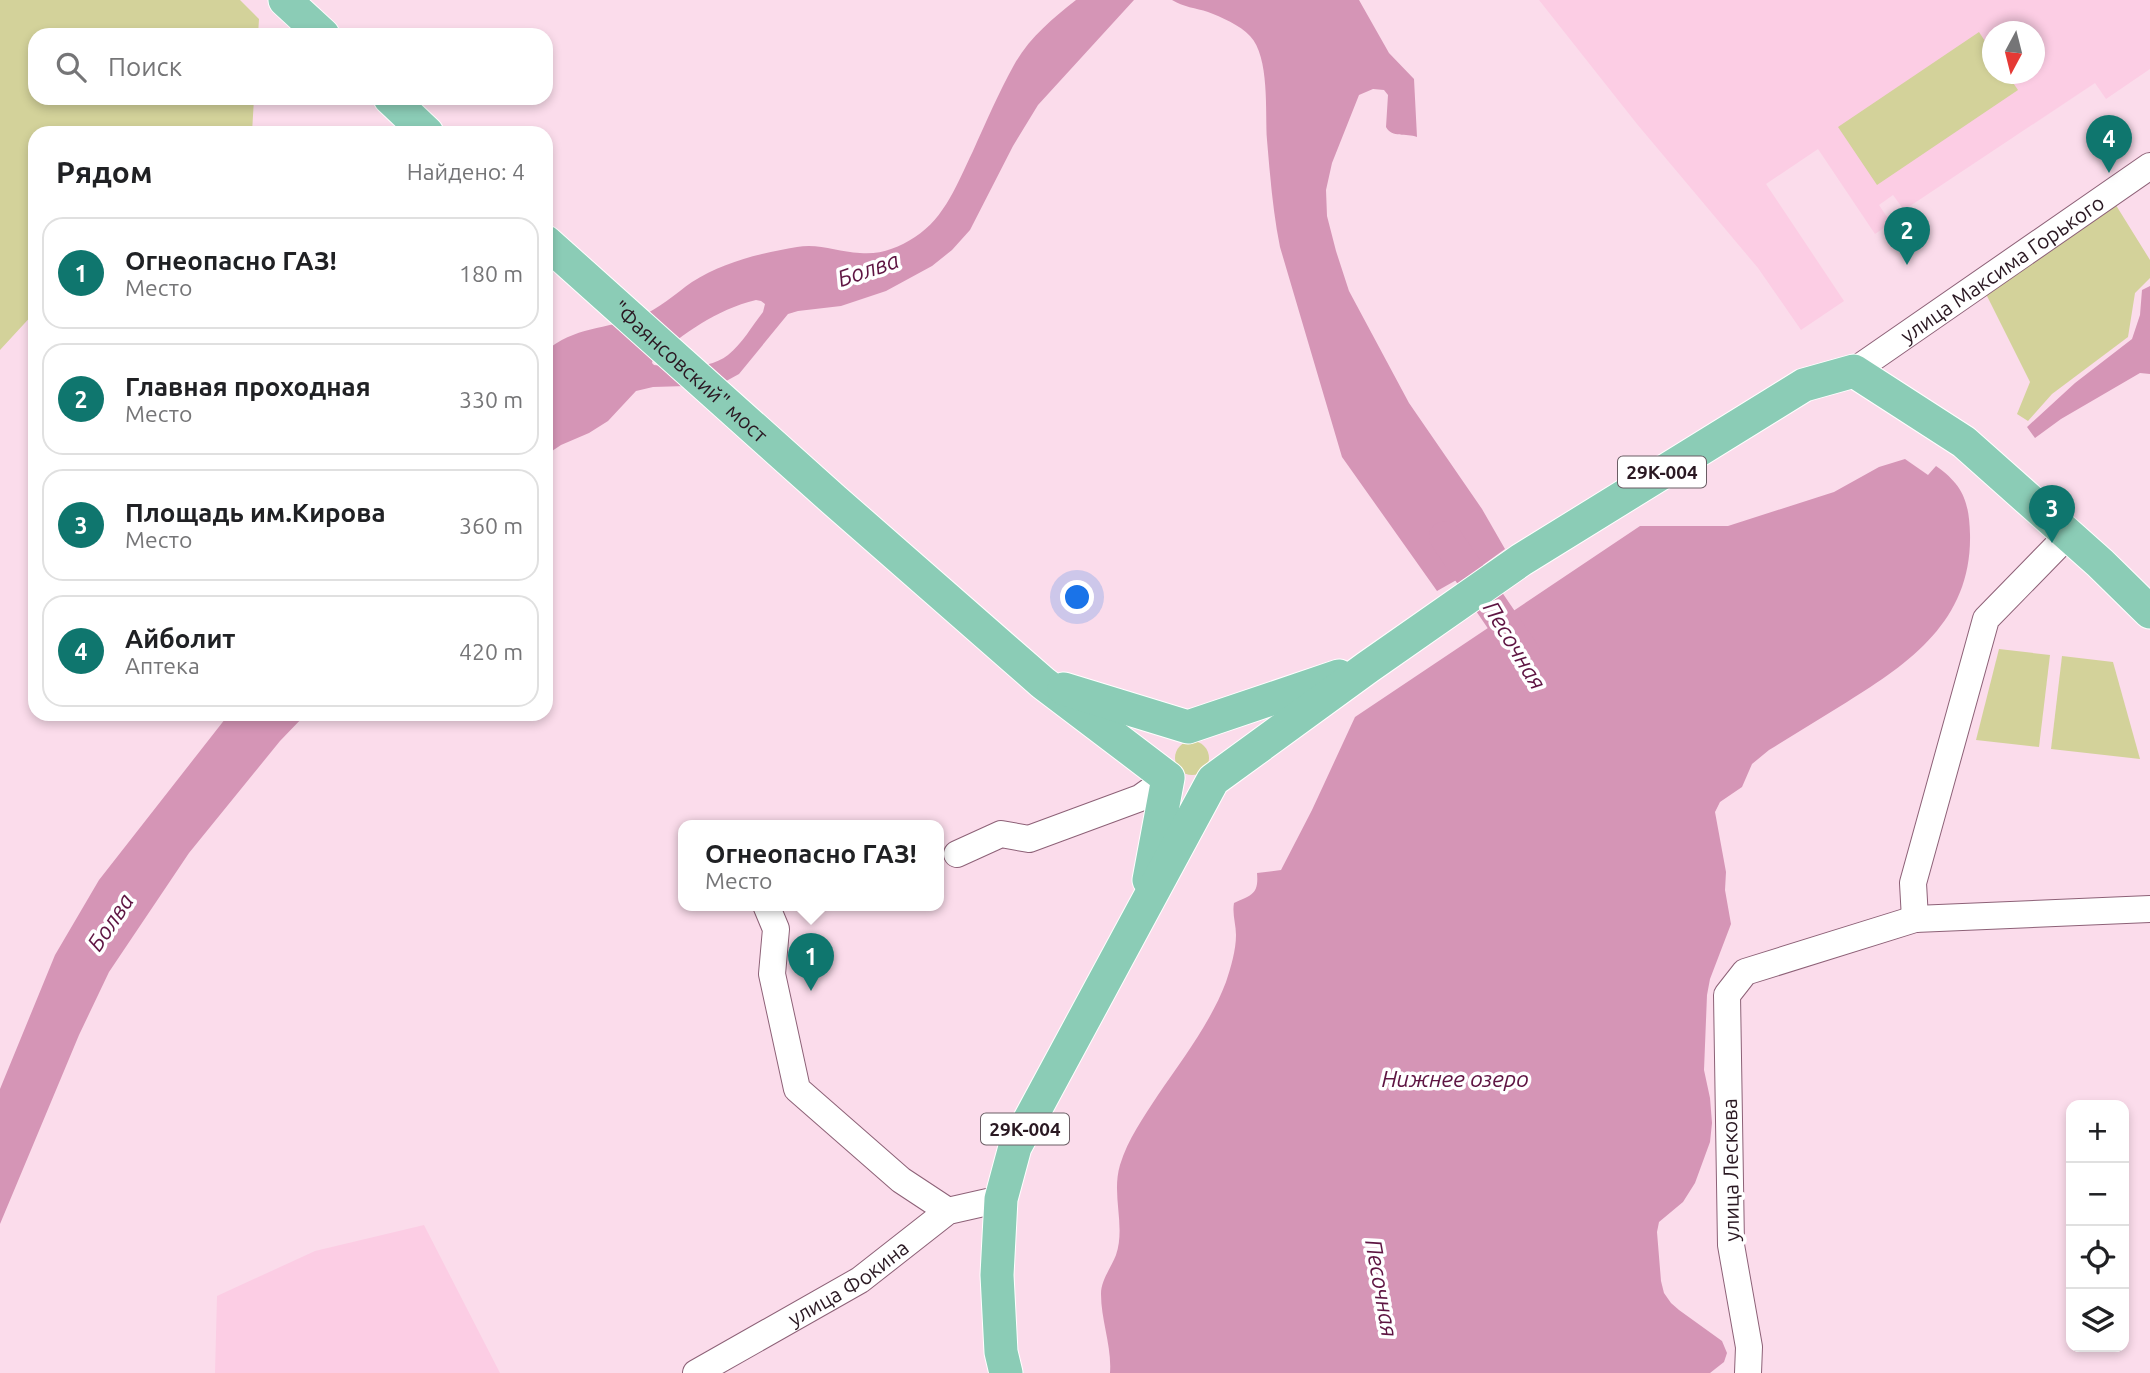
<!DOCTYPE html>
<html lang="ru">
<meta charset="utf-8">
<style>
:root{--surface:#fff;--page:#f2f2f2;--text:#202124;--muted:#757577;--line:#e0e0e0;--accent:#0f766e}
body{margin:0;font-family:Ubuntu,sans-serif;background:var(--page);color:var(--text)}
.controls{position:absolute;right:21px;bottom:21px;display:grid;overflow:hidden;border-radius:14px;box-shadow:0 4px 10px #0003}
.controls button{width:63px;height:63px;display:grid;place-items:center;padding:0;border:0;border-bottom:2px solid var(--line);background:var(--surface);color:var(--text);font:35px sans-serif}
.compass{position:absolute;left:1982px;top:21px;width:63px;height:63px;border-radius:50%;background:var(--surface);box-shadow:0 4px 10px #0003;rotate:187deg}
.you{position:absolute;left:1078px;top:598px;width:24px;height:24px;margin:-18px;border:5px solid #fff;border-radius:50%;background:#1a73e8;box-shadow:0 0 0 10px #1a73e833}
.badge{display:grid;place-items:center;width:46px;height:46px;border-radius:50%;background:var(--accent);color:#fff;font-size:23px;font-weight:700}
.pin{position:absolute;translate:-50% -58px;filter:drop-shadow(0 2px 4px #0008)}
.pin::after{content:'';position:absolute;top:37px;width:24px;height:21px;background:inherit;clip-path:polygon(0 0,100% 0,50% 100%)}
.popup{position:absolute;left:678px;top:820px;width:266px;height:91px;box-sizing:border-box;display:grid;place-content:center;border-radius:14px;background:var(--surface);filter:drop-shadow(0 2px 5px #0005);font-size:23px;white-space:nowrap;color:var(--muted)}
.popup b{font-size:26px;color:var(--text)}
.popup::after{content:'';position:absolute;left:50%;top:100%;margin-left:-14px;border:14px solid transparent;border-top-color:var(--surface)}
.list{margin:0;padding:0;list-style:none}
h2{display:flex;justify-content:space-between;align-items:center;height:91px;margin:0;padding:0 28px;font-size:30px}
h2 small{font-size:23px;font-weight:400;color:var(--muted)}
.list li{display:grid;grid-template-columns:46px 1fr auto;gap:21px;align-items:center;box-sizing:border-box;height:112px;margin:0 14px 14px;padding:0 14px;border:2px solid var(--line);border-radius:21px}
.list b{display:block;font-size:26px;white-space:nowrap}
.list p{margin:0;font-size:23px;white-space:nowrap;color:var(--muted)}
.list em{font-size:23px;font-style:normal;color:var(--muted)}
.icon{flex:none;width:38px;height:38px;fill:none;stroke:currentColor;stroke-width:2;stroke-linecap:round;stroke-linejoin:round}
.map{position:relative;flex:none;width:2150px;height:1373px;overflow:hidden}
.search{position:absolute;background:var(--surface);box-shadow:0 4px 10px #0003;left:28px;top:28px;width:525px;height:77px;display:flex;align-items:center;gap:18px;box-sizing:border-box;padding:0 24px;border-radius:21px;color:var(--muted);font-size:26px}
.panel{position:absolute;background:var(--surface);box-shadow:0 4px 10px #0003;left:28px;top:126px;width:525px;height:595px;border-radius:21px}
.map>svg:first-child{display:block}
.built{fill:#fccde4;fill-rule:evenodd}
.green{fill:#d3d29a}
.water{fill:#d595b6;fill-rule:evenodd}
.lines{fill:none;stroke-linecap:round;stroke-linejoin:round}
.river{stroke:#d595b6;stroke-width:32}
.minor-casing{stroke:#8d6177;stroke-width:28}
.major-casing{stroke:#fff;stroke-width:35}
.minor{stroke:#fff;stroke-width:26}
.major{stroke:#8bccb6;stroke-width:33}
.labels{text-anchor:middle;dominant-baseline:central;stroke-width:7;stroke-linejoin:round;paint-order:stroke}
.shield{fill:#fff;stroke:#6a5d64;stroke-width:2}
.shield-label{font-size:19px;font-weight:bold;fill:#2a1822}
.street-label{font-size:21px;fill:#2a1822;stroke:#fff}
.water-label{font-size:23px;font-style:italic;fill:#5e1442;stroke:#fff}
</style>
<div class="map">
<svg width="2150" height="1373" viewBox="0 0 2150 1373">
<rect width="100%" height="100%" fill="#fbdceb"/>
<g class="built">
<path d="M1539 0H2150V69L2106 99 2095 83 1904 210 1893 195 1879 205 1891 223 1875 234 1818 149 1766 184 1844 301 1801 330 1758 268 1637 124ZM1993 32H2035V74H1993Z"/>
<polygon points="424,1225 500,1373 215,1373 217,1296 315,1251"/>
</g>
<g class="green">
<polygon points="0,0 240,0 259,19 258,35 35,35 35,98 254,98 252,133 35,133 35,312 0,350"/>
<polygon points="1979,32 1992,52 1993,74 2007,74 2018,90 1877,185 1838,127"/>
<polygon points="2114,202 2150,260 2150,278 2135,293 2128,337 2052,394 2028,421 2017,414 2030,382 1984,290"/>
<polygon points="1999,649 2050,655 2039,747 1976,740"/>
<polygon points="2062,656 2113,662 2140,759 2051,749"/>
<circle cx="1192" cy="758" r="17"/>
</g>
<g class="water">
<path d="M1076 0H1134L1038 105 1013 146 970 230 952 250 932 266 886 291 841 306 798 311 788 314 739 374 719 385 653 387 636 391 608 421 589 433 561 445 546 455V351C573 327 607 329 639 317 659 309 675 294 692 282 723 262 761 253 797 247 819 243 838 252 860 253 880 255 898 248 915 237 945 218 958 182 973 151 986 122 999 92 1014 65 1029 38 1052 19 1076 0ZM756 300 761 301 765 304 763 312C752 326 742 344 728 355 709 370 677 368 654 365L652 363 653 359C685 333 715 310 756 300Z"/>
<path d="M1172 0H1359L1389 53 1414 79 1417 137C1406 133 1392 138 1386 127L1388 95 1384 90 1373 89 1359 95 1332 163 1326 190 1327 216 1336 251 1349 291 1409 403 1482 509 1505 549 1483 565 1437 591 1342 457 1280 247C1273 212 1270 176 1267 140 1265 112 1270 57 1250 36 1240 25 1221 17 1208 12 1196 8 1183 7 1172 0Z"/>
<polygon points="2150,286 2150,374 2140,373 2061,419 2035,438 2027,427 2075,383 2132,339 2140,315 2142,290"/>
<path d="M1905 459 1928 475 1936 466C1963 485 1969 501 1970 534 1972 619 1912 662 1847 702 1821 718 1795 734 1769 750L1752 764 1742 787 1720 802 1715 812 1726 872 1725 890 1731 924 1710 979 1707 995 1704 1070 1710 1098 1712 1123 1710 1142 1695 1183 1683 1202 1659 1222 1657 1232 1661 1281 1664 1293 1671 1303 1679 1310 1722 1341 1727 1353 1724 1362 1710 1373H1110C1112 1346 1101 1321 1101 1294 1101 1280 1111 1268 1116 1255 1126 1226 1111 1195 1120 1165 1128 1139 1143 1118 1158 1095 1182 1060 1211 1022 1226 982 1231 967 1236 950 1236 935 1236 924 1232 914 1234 903 1251 895 1259 895 1257 873L1281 870 1312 810 1355 717 1640 526H1728L1834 492 1879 467Z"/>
<polygon points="229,714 306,714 280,741 189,853 109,972 79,1035 0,1224 0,1089 55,955 99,880"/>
</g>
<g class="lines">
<polyline class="river" points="1445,537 1524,653"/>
<defs>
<g id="minor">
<path id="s1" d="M1854 371 2150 166"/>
<polyline points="957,854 1001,834 1029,839 1140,798 1168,778"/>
<polyline points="766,905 776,929 772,974 797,1089 901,1180 948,1211"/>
<polyline points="1915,919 1913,883 1986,619 2068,535"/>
<path id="s2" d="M696 1373 860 1280 948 1211 1001 1199"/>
<polyline points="1748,1373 1749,1347 1731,1245 1727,995 1745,972 1915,919 2150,909"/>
</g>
<g id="major">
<polyline points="285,0 323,35"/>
<polyline points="390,98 427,133"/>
<path id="s3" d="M546 242 834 500 1043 683 1168 778 1149 880"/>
<polyline points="1064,689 1188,727 1339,676"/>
<polyline points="1006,1373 1001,1352 997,1275 1001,1199 1015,1147 1213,780 1368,667 1521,560 1804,385 1854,371 1964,442 2100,563 2150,612"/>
</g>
</defs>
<use href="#minor" class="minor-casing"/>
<use href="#major" class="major-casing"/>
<use href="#minor" class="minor"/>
<use href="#major" class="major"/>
</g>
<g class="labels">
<g class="shield">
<rect x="1618" y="456.5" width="88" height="31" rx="5"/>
<rect x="981" y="1113.5" width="88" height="31" rx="5"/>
</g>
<g class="shield-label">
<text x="1662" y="472">29К-004</text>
<text x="1025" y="1129">29К-004</text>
</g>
<g class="street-label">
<text stroke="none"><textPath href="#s1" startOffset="180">улица Максима Горького</textPath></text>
<text stroke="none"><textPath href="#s3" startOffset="194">"Фаянсовский" мост</textPath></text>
<text transform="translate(1730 1170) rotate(-91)">улица Лескова</text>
<text stroke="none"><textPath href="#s2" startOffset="177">улица Фокина</textPath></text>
</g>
<g class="water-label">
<text transform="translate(868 269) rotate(-19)">Болва</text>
<text transform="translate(1515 645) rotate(59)">Песочная</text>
<text transform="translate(110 922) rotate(-56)">Болва</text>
<text x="1455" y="1078">Нижнее озеро</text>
<text transform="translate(1382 1288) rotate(80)">Песочная</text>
</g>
</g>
</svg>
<div class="controls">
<button>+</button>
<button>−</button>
<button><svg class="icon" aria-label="locate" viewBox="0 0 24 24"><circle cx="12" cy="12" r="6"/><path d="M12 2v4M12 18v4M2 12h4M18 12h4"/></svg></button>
<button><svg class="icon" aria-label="layers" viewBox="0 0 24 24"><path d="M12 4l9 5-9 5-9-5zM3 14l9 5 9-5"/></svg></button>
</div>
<svg class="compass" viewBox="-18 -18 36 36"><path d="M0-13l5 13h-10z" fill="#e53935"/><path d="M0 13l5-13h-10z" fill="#757577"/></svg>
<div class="you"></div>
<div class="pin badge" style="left:811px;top:991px">1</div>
<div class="popup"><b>Огнеопасно ГАЗ!</b>Место</div>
<div class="pin badge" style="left:1907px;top:265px">2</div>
<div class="pin badge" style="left:2052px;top:543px">3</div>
<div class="pin badge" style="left:2109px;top:173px">4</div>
<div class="search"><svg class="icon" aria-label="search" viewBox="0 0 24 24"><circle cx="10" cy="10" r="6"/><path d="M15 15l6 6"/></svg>Поиск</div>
<section class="panel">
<h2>Рядом<small>Найдено: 4</small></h2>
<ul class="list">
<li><span class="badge">1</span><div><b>Огнеопасно ГАЗ!</b><p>Место</p></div><em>180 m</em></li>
<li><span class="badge">2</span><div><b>Главная проходная</b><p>Место</p></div><em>330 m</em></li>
<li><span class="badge">3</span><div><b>Площадь им.Кирова</b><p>Место</p></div><em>360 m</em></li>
<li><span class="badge">4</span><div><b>Айболит</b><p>Аптека</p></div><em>420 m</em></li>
</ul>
</section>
</div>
